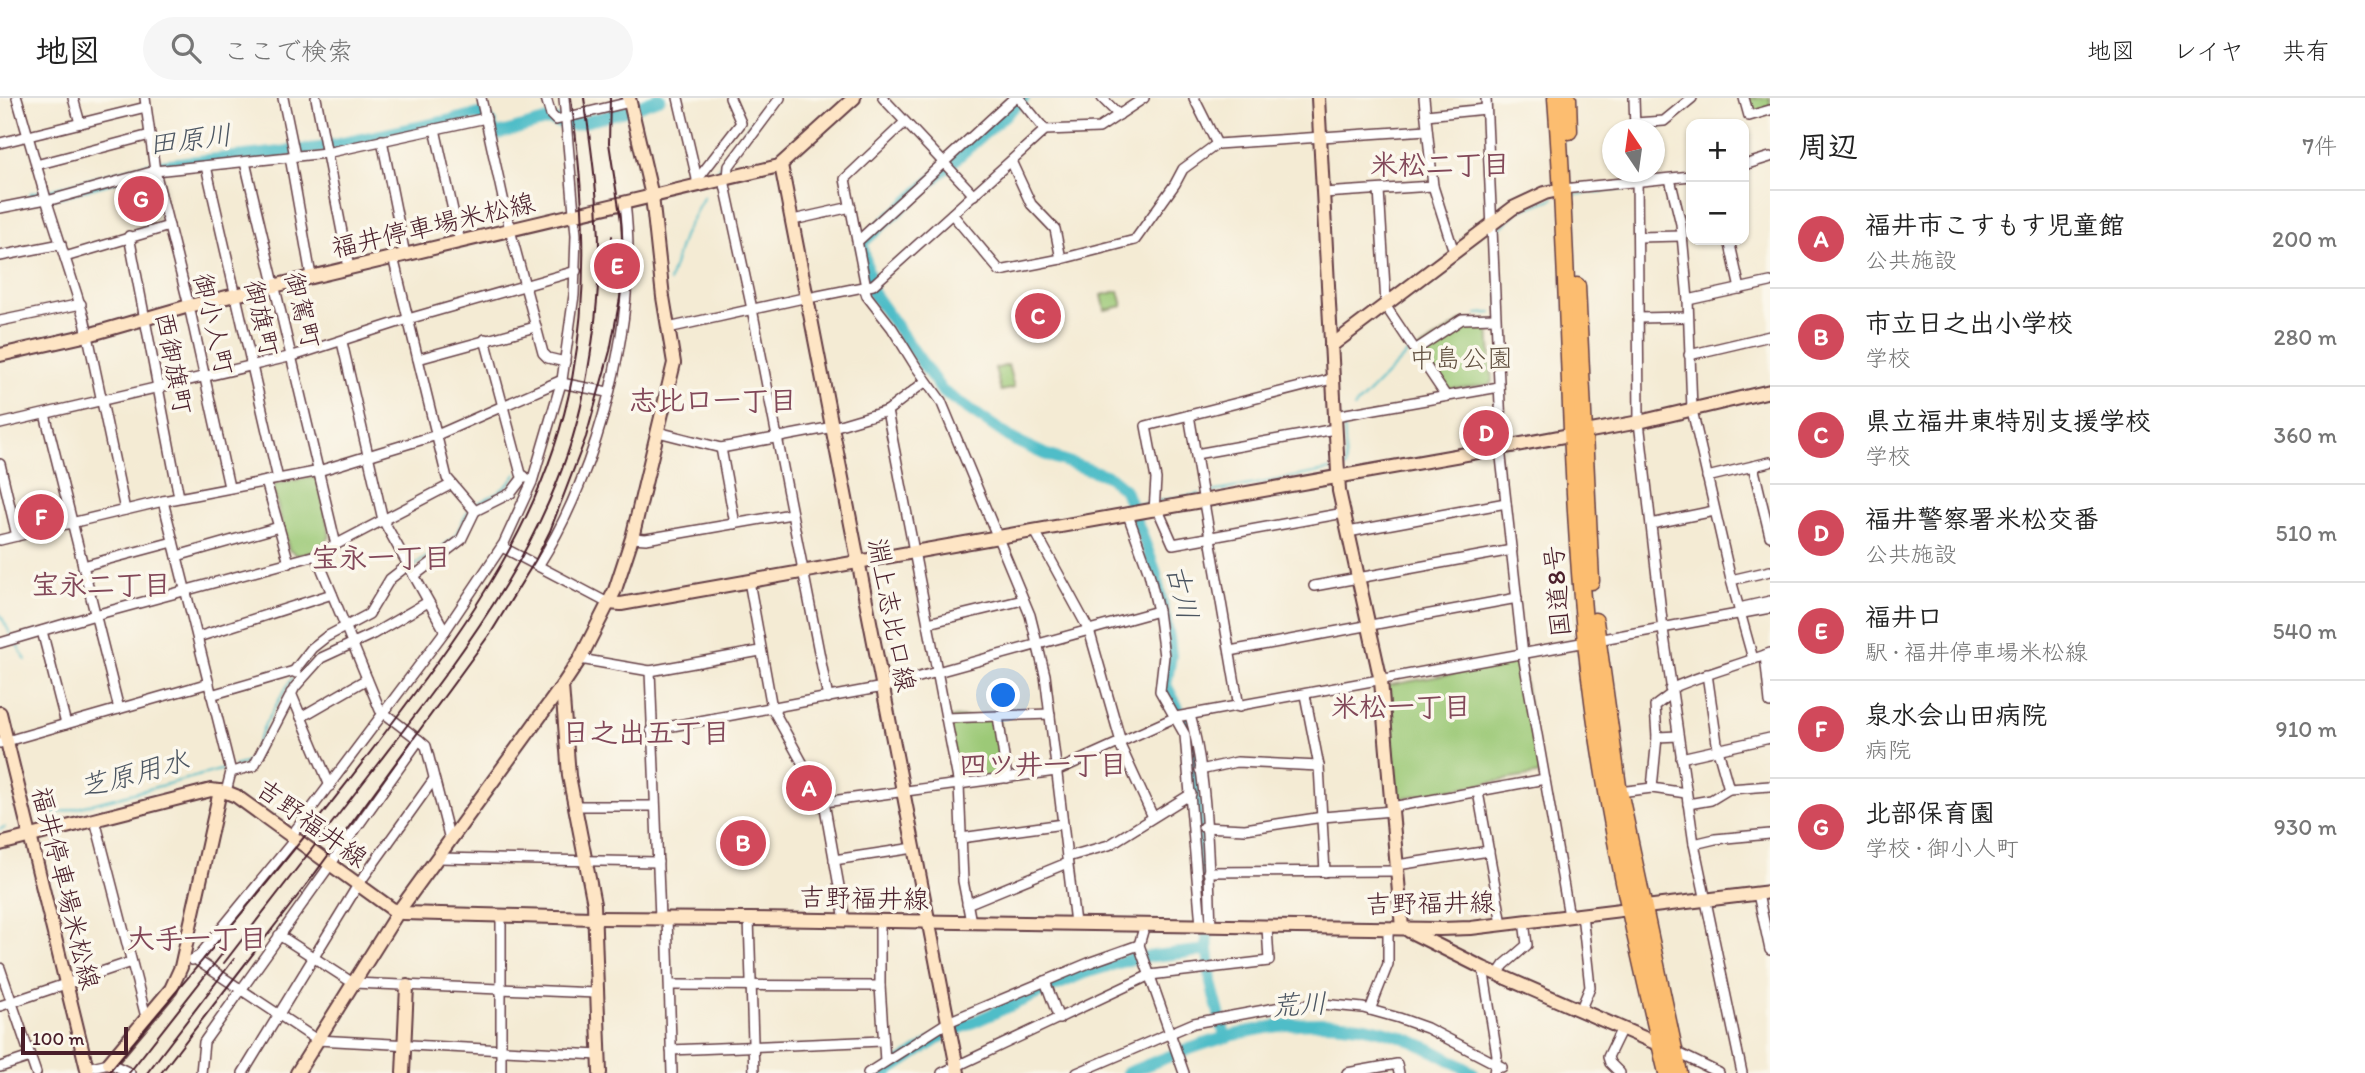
<!DOCTYPE html>
<html lang="ja">
<meta charset="utf-8">
<style>
:root{--surface:#fff;--page:#f6f6f6;--text:#222;--muted:#767676;--line:#e0e0e0;--accent:#d1495b}
body{margin:0;font-family:Itim,"Klee One",sans-serif;background:var(--page);color:var(--text)}
.controls{position:absolute;right:21px;top:21px;display:grid;overflow:hidden;border-radius:14px;box-shadow:0 2px 5px #0004}
.controls button{width:63px;height:63px;display:grid;place-items:center;padding:0;border:0;border-bottom:2px solid var(--line);background:var(--surface);color:var(--text);font:35px sans-serif}
.compass{position:absolute;left:1602px;top:21px;width:63px;height:63px;border-radius:50%;background:var(--surface);box-shadow:0 2px 5px #0004;rotate:347deg}
.scale{position:absolute;left:21px;bottom:18px;width:107px;box-sizing:border-box;padding-left:7px;border:4px solid #4a1f2b;border-top:0;font-size:19px;line-height:24px;white-space:nowrap;color:#4a1f2b;-webkit-text-stroke:5px #fbf7ec;paint-order:stroke}
.you{position:absolute;left:1004px;top:598px;width:24px;height:24px;margin:-18px;border:5px solid #fff;border-radius:50%;background:#1a73e8;box-shadow:0 0 0 10px #1a73e833}
.badge{display:grid;place-items:center;width:46px;height:46px;border-radius:50%;background:var(--accent);color:#fff;font-size:23px;font-weight:700}
.pin{position:absolute;translate:-50% -50%;border:4px solid #fff;box-shadow:0 2px 7px #0006}
.list{margin:0;padding:0;list-style:none}
h2{display:flex;justify-content:space-between;align-items:center;height:91px;margin:0;padding:0 28px;font-size:30px}
h2 small{font-size:23px;font-weight:400;color:var(--muted)}
.list li{display:grid;grid-template-columns:46px 1fr auto;gap:21px;align-items:center;box-sizing:border-box;height:98px;padding:0 28px;border-top:2px solid var(--line)}
.list b{display:block;font-size:26px;white-space:nowrap}
.list p{margin:0;font-size:23px;white-space:nowrap;color:var(--muted)}
.list em{font-size:23px;font-style:normal;color:var(--muted)}
.icon{flex:none;width:38px;height:38px;fill:none;stroke:currentColor;stroke-width:2;stroke-linecap:round;stroke-linejoin:round}
.map{position:relative;flex:none;width:1770px;height:975px;overflow:hidden}
header{display:flex;align-items:center;gap:42px;box-sizing:border-box;height:98px;padding:0 35px;background:var(--surface);border-bottom:2px solid var(--line)}
header strong{font-size:33px}
nav{display:flex;gap:38px;margin-inline-start:auto;font-size:24px}
.search{width:490px;height:63px;background:var(--page);display:flex;align-items:center;gap:18px;box-sizing:border-box;padding:0 24px;border-radius:38px;color:var(--muted);font-size:26px}
main{display:flex}
aside{flex:1;background:var(--surface)}
.map>svg:first-child{display:block}
.green{fill:#9cc977;stroke:#737451;stroke-width:2}
.lines{fill:none;stroke-linecap:round;stroke-linejoin:round}
.stream{stroke:#50bdc8;stroke-width:2}
.river{stroke:#50bdc8;stroke-width:12}
.street-casing{stroke:#643e44;stroke-width:12}
.secondary-casing{stroke:#643e44;stroke-width:16}
.highway-casing{stroke:#643e44;stroke-width:19}
.street{stroke:#fff;stroke-width:9}
.secondary{stroke:#fee5c5;stroke-width:12}
.highway{stroke:#fcbd6f;stroke-width:16}
.rail{stroke:#4a1f2b;stroke-width:2}
.labels{text-anchor:middle;dominant-baseline:central;stroke-width:7;stroke-linejoin:round;paint-order:stroke}
.street-label{font-size:26px;fill:#4a1f2b;stroke:#fbf7ec}
.park-label{font-size:26px;fill:#635242;stroke:#fbf7ec}
.water-label{font-size:28px;font-style:italic;fill:#4c5662;stroke:#fbf7ec}
.neighbourhood-label{font-size:28px;font-weight:bold;fill:#824859;stroke:#fbf7ec}
</style>
<header>
<strong>地図</strong>
<div class="search"><svg class="icon" aria-label="search" viewBox="0 0 24 24"><circle cx="10" cy="10" r="6"/><path d="M15 15l6 6"/></svg>ここで検索</div>
<nav><a>地図</a><a>レイヤ</a><a>共有</a></nav>
</header>
<main>
<div class="map">
<svg width="1770" height="975" viewBox="0 0 1770 975">
<rect width="100%" height="100%" fill="#fbf7ec"/>
<filter id="ink" filterUnits="userSpaceOnUse"><feTurbulence type="fractalNoise" baseFrequency=".0143" numOctaves="2"/><feDisplacementMap in="SourceGraphic" scale="14" xChannelSelector="R" yChannelSelector="G"/><feConvolveMatrix kernelMatrix="1 2 1 2 8 2 1 2 1" color-interpolation-filters="sRGB"/></filter>
<filter id="wash" filterUnits="userSpaceOnUse"><feTurbulence type="fractalNoise" baseFrequency=".00686" numOctaves="4" result="noise"/><feDisplacementMap in="SourceGraphic" scale="28" xChannelSelector="R" yChannelSelector="G"/><feGaussianBlur stdDeviation="1.57" result="paint"/><feColorMatrix in="noise" values="0 0 0 0 0 0 0 0 0 0 0 0 0 0 0 0 0 1.4 0 .05"/><feComposite in="paint" operator="in"/></filter>
<g filter="url(#wash)">
<rect width="100%" height="100%" fill="#f4ebd4"/>
<g class="green">
<polygon points="1745,0 1770,0 1770,12 1749,18"/>
<polygon points="1119,193 1123,208 1105,212 1102,197"/>
<polygon points="1462,223 1489,224 1492,284 1488,287 1450,291 1444,288 1419,251"/>
<polygon points="1008,267 1014,290 1001,293 995,271"/>
<polygon points="313,379 319,383 330,439 315,454 297,457 289,452 273,391 275,386"/>
<polygon points="1521,563 1541,676 1395,701 1385,588"/>
<polygon points="998,618 1007,680 959,687 946,620"/>
</g>
<g class="lines">
<g class="stream">
<polyline points="1641,0 1641,20"/>
<polyline points="1679,16 1697,3"/>
<path d="M1642 30C1657 29 1664 31 1675 19"/>
<polyline points="718,72 742,36 771,0"/>
<polyline points="1570,97 1634,90"/>
<polyline points="1520,113 1554,100"/>
<polyline points="669,184 683,138 704,98"/>
<polyline points="1500,215 1498,132 1515,116"/>
<polyline points="1477,216 1492,215"/>
<polyline points="1354,310 1411,252"/>
<polyline points="1344,370 1346,369 1344,322"/>
<polyline points="1206,395 1331,372"/>
<polyline points="1158,403 1200,396"/>
<path d="M476 406C493 397 506 392 516 376"/>
<polyline points="1131,407 1152,404"/>
<polyline points="414,468 454,440 468,413"/>
<polyline points="0,516 11,537"/>
<polyline points="364,524 374,517 379,508"/>
<polyline points="16,545 26,562"/>
<polyline points="234,668 249,664 265,626 292,580"/>
<polyline points="54,716 224,671"/>
<polyline points="0,731 5,729"/>
</g>
<g class="river">
<polyline points="34,99 53,96 160,67 319,50 479,16 491,25 494,37 548,22 573,27 622,14 660,0"/>
<polyline points="1208,852 1211,885 1225,938"/>
<polyline points="885,975 942,938 1084,875 1135,860 1208,852 1190,633 1166,587 1171,558 1169,540 1155,472 1125,392 1108,378 1044,356 1014,342 942,293 872,194 862,145 1024,0"/>
<path d="M1127 975C1206 943 1289 911 1375 931 1411 939 1442 957 1473 975"/>
</g>
</g>
</g>
<g filter="url(#ink)">
<g class="lines">
<defs>
<g id="street">
<polyline points="17,0 46,101 84,219 125,412"/>
<polyline points="73,0 80,25"/>
<polyline points="145,0 155,73 189,208 229,389"/>
<polyline points="283,0 295,58"/>
<polyline points="316,0 349,170"/>
<polyline points="481,0 510,132 543,255 548,260 565,264"/>
<polyline points="546,0 551,17 556,22 630,4"/>
<polyline points="678,0 698,85"/>
<polyline points="883,0 974,97"/>
<polyline points="1019,0 1045,32"/>
<polyline points="1102,0 1119,17"/>
<polyline points="1194,0 1217,46"/>
<polyline points="1424,0 1433,88 1454,154"/>
<polyline points="1486,0 1502,350"/>
<polyline points="1634,0 1635,32"/>
<polyline points="1744,0 1749,18 1770,12"/>
<polyline points="1426,17 1486,11"/>
<polyline points="1635,25 1664,23 1692,0"/>
<polyline points="435,31 460,144"/>
<polyline points="382,42 405,157"/>
<polyline points="0,45 146,9"/>
<polyline points="290,59 311,178"/>
<polyline points="1011,63 1031,106 1055,131 1061,161"/>
<polyline points="245,64 336,447"/>
<polyline points="36,67 150,37"/>
<polyline points="1744,67 1770,59"/>
<polyline points="206,68 278,381"/>
<polyline points="1637,74 1639,324 1663,531 1694,746 1742,975"/>
<polyline points="728,80 729,68 780,0"/>
<polyline points="1670,81 1681,126 1688,202 1692,312 1731,482 1753,561"/>
<polyline points="697,82 741,25 730,0"/>
<polyline points="724,82 752,211 828,600"/>
<polyline points="1563,91 1691,78"/>
<polyline points="1379,92 1386,206"/>
<polyline points="1323,95 1433,88"/>
<polyline points="47,103 155,73 326,55 486,20"/>
<polyline points="0,110 46,101"/>
<polyline points="952,116 1000,173 1061,161 1135,142 1175,86 1183,71 1217,46 1427,32"/>
<polyline points="793,122 851,109"/>
<polyline points="129,138 179,399"/>
<polyline points="1638,139 1682,138"/>
<polyline points="1729,142 1740,191"/>
<polyline points="858,143 1014,0"/>
<polyline points="0,158 61,146"/>
<polyline points="65,159 169,128"/>
<polyline points="393,159 447,380 475,413 511,395 524,378"/>
<polyline points="864,189 867,198 892,230 915,267 941,303 1030,517 1045,577 1075,825"/>
<polyline points="866,189 845,81 905,24"/>
<polyline points="808,200 873,187 1045,32 1099,30 1144,0"/>
<polyline points="1688,202 1770,184"/>
<polyline points="1385,207 1446,298"/>
<polyline points="1638,220 1688,219"/>
<polyline points="0,223 81,206"/>
<polyline points="668,230 808,199"/>
<polyline points="485,241 521,376 526,380"/>
<polyline points="342,244 383,422 445,533"/>
<polyline points="1415,252 1462,221 1495,220"/>
<polyline points="1689,257 1770,238"/>
<polyline points="418,261 535,229"/>
<polyline points="561,285 608,294"/>
<polyline points="887,313 959,687 963,783 971,824"/>
<polyline points="45,316 119,611"/>
<polyline points="1189,317 1239,609"/>
<polyline points="1335,318 1499,289"/>
<polyline points="0,326 293,258 408,221 576,173"/>
<polyline points="658,334 721,350 833,329 887,313 926,283"/>
<polyline points="721,350 735,426"/>
<polyline points="1500,350 1523,557 1569,818"/>
<polyline points="1196,356 1335,331"/>
<polyline points="0,366 17,438"/>
<polyline points="1753,368 1770,438"/>
<polyline points="1707,379 1770,364"/>
<polyline points="266,383 289,465"/>
<polyline points="163,403 231,674 226,694"/>
<polyline points="1158,412 1173,446 1344,415"/>
<polyline points="1154,413 1156,381 1146,328 1332,281"/>
<polyline points="1128,417 1149,475 1158,513 1164,558 1160,593 1185,637 1201,827"/>
<polyline points="1651,426 1714,413"/>
<polyline points="1035,433 1089,532 1121,644"/>
<polyline points="1348,434 1506,405"/>
<polyline points="632,440 646,441 791,416"/>
<polyline points="0,442 163,403 315,374 437,337 562,282"/>
<polyline points="502,449 608,505"/>
<polyline points="316,457 380,612 419,642"/>
<polyline points="177,458 279,429"/>
<polyline points="83,468 173,444"/>
<path d="M538 468C599 373 639 218 625 105"/>
<polyline points="414,478 461,442 475,413"/>
<polyline points="1731,482 1770,473"/>
<polyline points="749,483 772,610 824,704 845,822"/>
<polyline points="1314,488 1512,452"/>
<polyline points="1739,510 1770,503"/>
<polyline points="928,525 1023,502"/>
<polyline points="42,533 66,626"/>
<polyline points="198,539 332,496"/>
<polyline points="1597,542 1770,510"/>
<polyline points="0,545 95,517 316,457 452,386"/>
<polyline points="1230,553 1517,500"/>
<polyline points="1765,557 1770,605"/>
<polyline points="580,561 650,573 760,553"/>
<polyline points="294,573 312,550 326,539 369,516 390,481 408,467"/>
<polyline points="650,573 660,820"/>
<path d="M1670 591C1703 576 1737 568 1770 555"/>
<polyline points="291,595 330,688"/>
<polyline points="211,597 294,573 296,575"/>
<polyline points="1305,597 1319,668 1325,774"/>
<path d="M1190 617C1208 681 1208 762 1211 828"/>
<polyline points="998,618 1007,680"/>
<polyline points="301,619 367,581"/>
<polyline points="946,620 1050,616"/>
<polyline points="651,632 883,589 1158,513"/>
<polyline points="1657,639 1678,638"/>
<polyline points="0,645 209,585"/>
<polyline points="1119,645 1153,719"/>
<polyline points="1681,660 1770,640"/>
<polyline points="1200,672 1237,664 1319,668"/>
<polyline points="231,674 254,668 295,589 321,560 373,536 428,504"/>
<polyline points="1652,690 1657,639 1655,608 1671,596"/>
<polyline points="1729,691 1770,688"/>
<polyline points="1478,694 1502,826"/>
<polyline points="1619,694 1652,690 1686,695"/>
<polyline points="824,704 1056,673 1176,619 1586,544"/>
<polyline points="1688,706 1711,702 1729,691 1718,652 1707,576"/>
<polyline points="575,708 655,708"/>
<polyline points="1392,709 1545,681"/>
<polyline points="95,722 146,919"/>
<polyline points="1203,729 1245,731 1323,719 1392,713"/>
<polyline points="291,738 445,533 504,445 532,384 562,282 574,197 576,137 564,0"/>
<polyline points="961,740 1063,726"/>
<polyline points="1694,746 1715,741 1770,736"/>
<polyline points="1067,759 1109,747 1191,696"/>
<polyline points="437,760 658,764"/>
<polyline points="834,762 914,750"/>
<polyline points="1397,767 1489,753"/>
<polyline points="1208,774 1397,773"/>
<polyline points="1758,796 1770,852"/>
<polyline points="967,806 1067,765"/>
<polyline points="667,820 672,975"/>
<polyline points="749,821 754,975"/>
<polyline points="880,823 880,888 885,963"/>
<polyline points="1145,826 1139,847 1184,975"/>
<polyline points="279,837 353,885 596,895"/>
<polyline points="195,861 317,942 599,957"/>
<polyline points="192,862 199,858 295,741"/>
<polyline points="0,870 36,975"/>
<polyline points="1483,870 1497,957 1494,975"/>
<polyline points="1498,876 1504,867 1527,847 1524,823"/>
<polyline points="1045,883 1059,921"/>
<polyline points="670,887 880,888"/>
<polyline points="0,908 131,864"/>
<polyline points="1370,912 1388,866 1388,830"/>
<polyline points="1580,913 1590,889 1582,816"/>
<polyline points="671,952 882,943"/>
<polyline points="1674,953 1719,975"/>
<polyline points="0,969 30,959"/>
<polyline points="87,970 109,965 130,975"/>
<polyline points="201,975 204,944 419,642 426,648 450,742"/>
<polyline points="243,975 358,787 434,681"/>
<polyline points="501,975 501,819"/>
<polyline points="868,975 948,924 1091,864 1139,847"/>
<polyline points="942,975 1150,877 1269,863 1267,829"/>
<polyline points="1077,975 1194,925 1281,909 1322,906 1363,910 1399,920 1427,930 1502,969"/>
<polyline points="1347,975 1397,966 1399,975"/>
<polyline points="1620,975 1610,965 1608,959 1622,930"/>
</g>
<g id="secondary">
<polyline points="1318,0 1339,393 1381,583 1402,830"/>
<polyline points="781,67 958,975"/>
<polyline points="1331,248 1513,110 1545,95 1563,91"/>
<polyline points="0,257 88,237 189,208 779,68 854,0"/>
<polyline points="608,505 621,506 1500,350 1639,324 1770,293"/>
<polyline points="562,588 569,678 594,806 600,975"/>
<polyline points="0,615 88,975"/>
<polyline points="0,746 211,692 226,694 236,698 392,811 403,815 593,820 749,821 1440,831 1471,830 1770,794"/>
<polyline points="1409,833 1483,870 1667,950"/>
<polyline points="109,965 171,891 181,869 220,693"/>
<polyline points="297,975 398,814 562,588 580,561 615,492 632,440 674,265 663,199 652,98 629,0"/>
<polyline points="403,975 407,888"/>
</g>
<g id="highway">
<path d="M1556 0C1570 181 1568 363 1586 544 1601 690 1633 833 1667 975"/>
<polyline points="1568,0 1569,33"/>
<polyline points="1577,188 1591,483"/>
<polyline points="1595,523 1618,688 1679,975"/>
</g>
</defs>
<use href="#street" class="street-casing"/>
<use href="#secondary" class="secondary-casing"/>
<use href="#highway" class="highway-casing"/>
<use href="#street" class="street"/>
<use href="#secondary" class="secondary"/>
<use href="#highway" class="highway"/>
<g class="rail">
<polyline points="611,194 612,138"/>
<path d="M224 865C276 798 327 731 379 664 465 552 556 436 584 294 595 237 602 178 598 121 596 80 590 40 584 0"/>
<path d="M108 975C203 861 301 748 390 628 471 520 546 418 572 281 590 184 584 97 571 0"/>
<polyline points="129,975 226,851"/>
<polyline points="147,975 234,861"/>
<polyline points="161,975 313,778 492,533 535,463 550,433 586,339 610,253 620,200 623,157 621,123 609,45 610,0"/>
</g>
</g>
</g>
<g class="labels">
<g class="street-label">
<text transform="translate(433 127) rotate(-13)">福井停車場米松線</text>
<text transform="translate(303 212) rotate(76)">御駕町</text>
<text transform="translate(262 220) rotate(77)">御旗町</text>
<text transform="translate(214 226) rotate(77)">御小人町</text>
<text transform="translate(174 265) rotate(79)">西御旗町</text>
<text transform="translate(1557 493) rotate(-95)">国道8号</text>
<text transform="translate(892 517) rotate(79)">淵上志比口線</text>
<text transform="translate(312 725) rotate(36)">吉野福井線</text>
<text transform="translate(66 790) rotate(76)">福井停車場米松線</text>
<text transform="translate(864 800) rotate(1)">吉野福井線</text>
<text transform="translate(1430 805) rotate(-1)">吉野福井線</text>
</g>
<g class="park-label">
<text x="1461" y="260">中島公園</text>
</g>
<g class="water-label">
<text transform="translate(190 41) rotate(-7)">田原川</text>
<text transform="translate(1183 494) rotate(77)">古川</text>
<text transform="translate(134 675) rotate(-15)">芝原用水</text>
<text transform="translate(1299 906) rotate(-3)">荒川</text>
</g>
<g class="neighbourhood-label">
<text x="1440" y="66">米松二丁目</text>
<text x="713" y="302">志比口一丁目</text>
<text x="381" y="459">宝永一丁目</text>
<text x="101" y="486">宝永二丁目</text>
<text x="1401" y="608">米松一丁目</text>
<text x="646" y="634">日之出五丁目</text>
<text x="1043" y="666">四ツ井一丁目</text>
<text x="197" y="840">大手一丁目</text>
</g>
</g>
</svg>
<div class="controls">
<button>+</button>
<button>−</button>
</div>
<svg class="compass" viewBox="-18 -18 36 36"><path d="M0-13l5 13h-10z" fill="#e53935"/><path d="M0 13l5-13h-10z" fill="#767676"/></svg>
<div class="scale">100 m</div>
<div class="you"></div>
<div class="pin badge" style="left:809px;top:690px">A</div>
<div class="pin badge" style="left:743px;top:745px">B</div>
<div class="pin badge" style="left:1038px;top:218px">C</div>
<div class="pin badge" style="left:1486px;top:335px">D</div>
<div class="pin badge" style="left:617px;top:168px">E</div>
<div class="pin badge" style="left:41px;top:419px">F</div>
<div class="pin badge" style="left:141px;top:101px">G</div>
</div>
<aside>
<h2>周辺<small>7件</small></h2>
<ul class="list">
<li><span class="badge">A</span><div><b>福井市こすもす児童館</b><p>公共施設</p></div><em>200 m</em></li>
<li><span class="badge">B</span><div><b>市立日之出小学校</b><p>学校</p></div><em>280 m</em></li>
<li><span class="badge">C</span><div><b>県立福井東特別支援学校</b><p>学校</p></div><em>360 m</em></li>
<li><span class="badge">D</span><div><b>福井警察署米松交番</b><p>公共施設</p></div><em>510 m</em></li>
<li><span class="badge">E</span><div><b>福井口</b><p>駅 · 福井停車場米松線</p></div><em>540 m</em></li>
<li><span class="badge">F</span><div><b>泉水会山田病院</b><p>病院</p></div><em>910 m</em></li>
<li><span class="badge">G</span><div><b>北部保育園</b><p>学校 · 御小人町</p></div><em>930 m</em></li>
</ul>
</aside>
</main>
